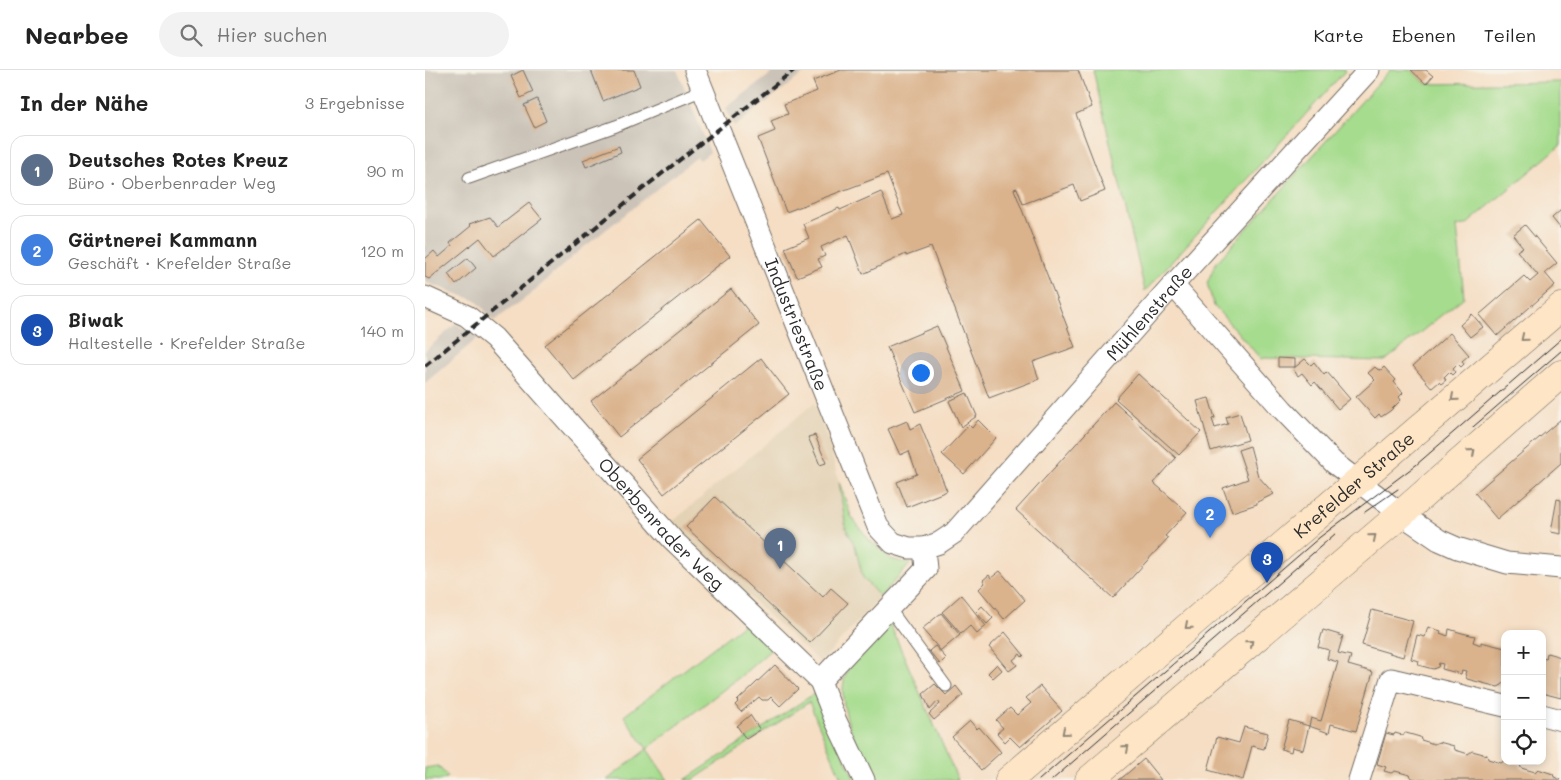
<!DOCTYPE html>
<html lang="de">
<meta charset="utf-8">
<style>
:root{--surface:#fff;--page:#f2f2f2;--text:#222;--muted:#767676;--line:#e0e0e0;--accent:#111827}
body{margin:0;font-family:Mali,sans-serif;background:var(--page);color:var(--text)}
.controls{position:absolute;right:15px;bottom:15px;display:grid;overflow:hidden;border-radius:10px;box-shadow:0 2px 8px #0003}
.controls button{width:45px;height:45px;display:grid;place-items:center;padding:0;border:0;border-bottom:1px solid var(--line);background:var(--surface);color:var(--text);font:25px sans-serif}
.you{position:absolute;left:495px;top:302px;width:18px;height:18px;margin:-12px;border:4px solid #fff;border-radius:50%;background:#1a73e8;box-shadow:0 0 0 8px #1a73e833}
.badge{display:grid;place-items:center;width:32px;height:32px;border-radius:50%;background:var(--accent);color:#fff;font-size:16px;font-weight:700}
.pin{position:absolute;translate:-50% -41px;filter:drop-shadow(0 1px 2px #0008)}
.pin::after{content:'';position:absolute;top:26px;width:18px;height:15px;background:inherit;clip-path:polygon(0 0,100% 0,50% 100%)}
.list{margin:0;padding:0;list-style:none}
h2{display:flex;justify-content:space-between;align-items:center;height:65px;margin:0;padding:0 20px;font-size:21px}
h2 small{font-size:16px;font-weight:400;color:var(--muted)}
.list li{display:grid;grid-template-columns:32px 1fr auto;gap:15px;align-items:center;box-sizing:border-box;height:70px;margin:0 10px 10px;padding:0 10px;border:1px solid var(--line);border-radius:15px}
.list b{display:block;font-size:19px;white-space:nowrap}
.list p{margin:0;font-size:16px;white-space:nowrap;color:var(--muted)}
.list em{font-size:16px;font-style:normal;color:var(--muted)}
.icon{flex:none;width:28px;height:28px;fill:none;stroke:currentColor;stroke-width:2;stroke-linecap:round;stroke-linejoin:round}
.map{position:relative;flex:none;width:1136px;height:710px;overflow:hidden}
header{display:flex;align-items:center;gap:30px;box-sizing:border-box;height:70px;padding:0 25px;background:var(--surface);border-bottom:1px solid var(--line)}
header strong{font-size:24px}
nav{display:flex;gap:28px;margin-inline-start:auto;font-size:18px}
.search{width:350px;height:45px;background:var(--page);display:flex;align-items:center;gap:12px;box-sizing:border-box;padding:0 18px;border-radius:28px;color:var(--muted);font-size:19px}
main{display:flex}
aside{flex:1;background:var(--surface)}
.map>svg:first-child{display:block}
.built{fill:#e3d1b4}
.industrial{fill:#cbc3b8}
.green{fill:#a5dc8d;stroke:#68845c}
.building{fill:#dab28c}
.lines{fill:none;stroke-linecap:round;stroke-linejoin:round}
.service-casing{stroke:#726a61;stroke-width:13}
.minor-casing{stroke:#726a61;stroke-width:23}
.secondary-casing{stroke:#726a61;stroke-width:29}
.service{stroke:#fff;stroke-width:11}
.minor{stroke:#fff;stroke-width:21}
.secondary{stroke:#fde5c5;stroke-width:28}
.tram{stroke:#2b2b2b;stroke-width:1}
.rail{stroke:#2b2b2b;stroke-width:4;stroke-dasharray:8 4;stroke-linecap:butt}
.oneway{stroke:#948878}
.labels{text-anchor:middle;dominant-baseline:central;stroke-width:4.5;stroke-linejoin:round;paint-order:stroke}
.street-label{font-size:18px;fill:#2b2b2b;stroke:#f7f3e8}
</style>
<header>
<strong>Nearbee</strong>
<div class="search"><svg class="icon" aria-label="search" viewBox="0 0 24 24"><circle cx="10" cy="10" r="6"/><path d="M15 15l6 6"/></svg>Hier suchen</div>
<nav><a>Karte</a><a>Ebenen</a><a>Teilen</a></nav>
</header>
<main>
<aside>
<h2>In der Nähe<small>3 Ergebnisse</small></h2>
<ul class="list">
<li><span class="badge" style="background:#5c6f8a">1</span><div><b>Deutsches Rotes Kreuz</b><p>Büro · Oberbenrader Weg</p></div><em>90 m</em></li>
<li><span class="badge" style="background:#3f7fe0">2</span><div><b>Gärtnerei Kammann</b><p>Geschäft · Krefelder Straße</p></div><em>120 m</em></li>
<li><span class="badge" style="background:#1a4fb4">3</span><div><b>Biwak</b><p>Haltestelle · Krefelder Straße</p></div><em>140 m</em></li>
</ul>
</aside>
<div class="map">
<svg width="1136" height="710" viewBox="0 0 1136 710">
<rect width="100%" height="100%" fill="#f7f3e8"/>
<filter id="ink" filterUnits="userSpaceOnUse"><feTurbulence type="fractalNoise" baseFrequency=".02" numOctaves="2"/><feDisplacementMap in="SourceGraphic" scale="10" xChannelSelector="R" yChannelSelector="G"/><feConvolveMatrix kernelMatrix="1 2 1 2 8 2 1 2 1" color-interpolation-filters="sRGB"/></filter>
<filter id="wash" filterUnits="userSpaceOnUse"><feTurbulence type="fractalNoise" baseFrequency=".0096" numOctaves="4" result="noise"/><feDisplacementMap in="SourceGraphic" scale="20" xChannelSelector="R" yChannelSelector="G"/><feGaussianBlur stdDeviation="1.12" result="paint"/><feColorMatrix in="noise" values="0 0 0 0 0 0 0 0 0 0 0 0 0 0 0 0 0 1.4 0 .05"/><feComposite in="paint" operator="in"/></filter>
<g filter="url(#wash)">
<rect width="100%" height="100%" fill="#f5dec4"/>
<polygon class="built" points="389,333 401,365 414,412 421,458 430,476 438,508 455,527 395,593 245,454"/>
<g class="industrial">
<polygon points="0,0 252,0 285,82 275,90 272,87 148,186 106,224 69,251 52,231 0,212"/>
<polygon points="351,0 383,0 309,57 301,38"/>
<polygon points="31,254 54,267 0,313 0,281"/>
</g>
<g class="green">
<polygon points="668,0 921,0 720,221"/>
<polygon points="965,0 986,0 1001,14 1136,12 1136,75 1041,155 1032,156 1039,227 960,291 839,288 836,289 789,236 782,213 791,193"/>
<polygon points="414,412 426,446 445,471 466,489 485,494 455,527 438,508 430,476 421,458"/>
<polygon points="323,551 350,576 316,606 222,679 243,710 182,710 222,679 199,646"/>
<path d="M464 552 533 710H450C436 681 407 635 422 602 427 590 454 564 464 552Z"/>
<polygon points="390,623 430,710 417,710 384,632 268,710 260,710"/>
<polygon points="13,696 23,707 17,710 0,710 0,698"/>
</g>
<g id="blocks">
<g class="building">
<polygon points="98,0 108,22 96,28 86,6"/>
<polygon points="166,0 209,0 215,16 178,31"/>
<polygon points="416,0 653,0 667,37 651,44 680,121 655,131 649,115 598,134 592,118 589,119 650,277 608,292 614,309 564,328 506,177 481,186 481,184 438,204 423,165 396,177 400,186 393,189 397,197 372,207 360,178 384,168 378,154 414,138 415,140 456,122 467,149 478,145 462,104 361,142 333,68 350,61 346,51 363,44 359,34 392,21 388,11"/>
<polygon points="986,0 1001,0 1008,6 1001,14"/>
<polygon points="112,29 121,51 109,57 99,35"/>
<polygon points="194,76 196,82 161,97 158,90"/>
<polygon points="104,133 117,149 69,186 55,168 4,209 0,207 0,189 9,181 14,187 27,176 25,173 46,156 44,154 65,147 73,157"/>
<polygon points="1136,140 1136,159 1127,148"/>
<polygon points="276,150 305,186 149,310 120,275"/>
<polygon points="1100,155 1132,193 1120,203 1130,215 1072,266 1054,245 1099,206 1105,212 1113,205 1092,181 1098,177 1088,165"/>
<polygon points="43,188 51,198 31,215 23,204"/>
<polygon points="306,219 334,255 194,367 166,331"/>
<polygon points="1047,244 1058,257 1045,267 1035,255"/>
<polygon points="512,256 540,321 490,342 462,277"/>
<polygon points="1025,263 1044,285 1037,291 1039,294 1036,297 1033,294 1028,299 1030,302 1027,305 1024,302 1019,307 1021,310 1016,314 1014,312 1007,318 988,296"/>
<polygon points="336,288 364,324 239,424 212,389"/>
<polygon points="853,288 870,289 870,297 853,297"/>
<polygon points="880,289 886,295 889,292 899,305 902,302 925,329 913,339 890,312 887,315 877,303 873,306 868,299"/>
<polygon points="950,297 952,299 956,300 959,297 971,310 969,312 978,323 974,327 976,330 965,341 956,347 954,344 950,348 931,327 950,310 943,303"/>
<polygon points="713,304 776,362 754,385 691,329"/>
<polygon points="542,323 552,346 536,357 524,331"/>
<polygon points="784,328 790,348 787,349 790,358 803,354 801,347 815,343 823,370 786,381 772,331"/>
<polygon points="689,332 751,388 729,413 762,442 740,466 743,468 688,528 591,440"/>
<polygon points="1136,349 1136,393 1072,449 1050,423"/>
<polygon points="553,350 571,368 539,404 517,384 544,355 547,358"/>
<polygon points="482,351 485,359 495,354 522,421 482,437 472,412 492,404 484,381 475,385 463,359"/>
<polygon points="390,365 401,393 395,395 383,367"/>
<polygon points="825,376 833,406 849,424 832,432 832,434 807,442 798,418 823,409 813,380"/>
<polygon points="290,427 398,527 406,518 423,533 385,573 261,457"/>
<polygon points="1132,429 1136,430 1136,464 1126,462"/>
<polygon points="575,501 600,530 579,549 554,519 560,513 558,510 564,505 566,508"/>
<polygon points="536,525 561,556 552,564 545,556 536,564 517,542"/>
<polygon points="557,536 568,548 562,554 551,542"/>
<polygon points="947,540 988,551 978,587 937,575"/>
<polygon points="516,543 535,565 516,581 497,559"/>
<polygon points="1003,557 1016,561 1015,563 1023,566 1024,559 1037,563 1050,566 1048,572 1056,575 1056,572 1080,578 1080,611 1077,615 1073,617 1042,609 1040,604 1041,601 1037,600 1036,604 1017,599 1018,594 1014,593 1013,597 1008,599 993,595 994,591 986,589 992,565 1000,567"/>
<polygon points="898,560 918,566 913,583 926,586 923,595 948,602 931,661 906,654 904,663 884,656 886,648 896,651 913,592 902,589 904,580 893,577"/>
<polygon points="580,562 599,585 597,587 595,584 588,590 592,595 584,601 564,577"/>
<polygon points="510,576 521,588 515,594 504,581"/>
<polygon points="1122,583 1136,587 1136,628 1117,623 1117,588 1121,589"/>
<polygon points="572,594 577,600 568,608 563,603"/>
<polygon points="350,595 373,619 355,636 346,627 343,630 337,630 334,627 316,642 310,635 313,632 312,631"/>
<polygon points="510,614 521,625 531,616 538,625 509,650 504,644 515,634 513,631 505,640 498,624"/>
<polygon points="615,616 637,641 595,677 585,667 580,672 572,663 578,658 571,650 585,638 592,645 606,633 601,628"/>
<polygon points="325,645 335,660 321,669 312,656"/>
<polygon points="864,650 884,656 878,680 867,677 866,682 856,679"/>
<polygon points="545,651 552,659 554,657 576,682 556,700 527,667"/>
<polygon points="819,657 843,663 839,679 827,676 818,710 783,700 792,667 814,673"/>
<polygon points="961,663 969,665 970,663 977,665 981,663 995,667 996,670 1009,674 1014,672 1029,676 1030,680 1037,682 1043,684 1047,681 1062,685 1063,689 1076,693 1080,690 1095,694 1096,698 1110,702 1113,699 1128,704 1129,707 1136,710 993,710 987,708 985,705 970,701 966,703 959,701 961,697 952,694"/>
<polygon points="719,689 736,710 694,710 698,707"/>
</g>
</g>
</g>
<g filter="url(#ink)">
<use href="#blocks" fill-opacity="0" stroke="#726a61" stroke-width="1"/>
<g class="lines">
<defs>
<g id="service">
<polyline points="44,108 191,56 278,20"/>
<polyline points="464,538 521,616"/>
</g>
<g id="minor">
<path id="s1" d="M270 0 453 457 468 473 484 478H499L514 473 529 463 748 215 944 0"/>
<polyline points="748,215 858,340 909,393 976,444 1014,470 1032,478 1082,493 1136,498"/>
<path id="s2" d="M0 227 42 246 69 268 248 470 395 611 410 649 439 710"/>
<polyline points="395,611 501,499 499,478"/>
<polyline points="1117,645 1136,650"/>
<polyline points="934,710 966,609 1080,636"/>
</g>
<g id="secondary">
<path id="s3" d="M584 710 1136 237"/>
<polyline points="664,710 976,444 1136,304"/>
</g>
</defs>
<use href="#service" class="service-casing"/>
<use href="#minor" class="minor-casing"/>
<use href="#secondary" class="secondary-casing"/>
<use href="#service" class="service"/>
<use href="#minor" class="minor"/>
<use href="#secondary" class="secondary"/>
<g class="tram">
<polyline points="1048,357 1136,281"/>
<polyline points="940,442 973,419"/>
<polyline points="614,710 895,467 991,395 1136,269"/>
<polyline points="627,710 910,464"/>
</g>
<polyline class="rail" points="0,296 220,117 369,0"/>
</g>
<defs><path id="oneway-chevron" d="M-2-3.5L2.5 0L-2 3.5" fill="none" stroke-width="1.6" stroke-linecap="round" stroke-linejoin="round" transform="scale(1.25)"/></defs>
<g class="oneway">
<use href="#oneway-chevron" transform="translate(1099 268) rotate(140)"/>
<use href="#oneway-chevron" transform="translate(1029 328) rotate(139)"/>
<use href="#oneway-chevron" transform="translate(1047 382) rotate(-41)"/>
<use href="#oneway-chevron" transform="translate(948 467) rotate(-40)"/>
<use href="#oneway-chevron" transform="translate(763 556) rotate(139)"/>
<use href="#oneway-chevron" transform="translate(825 573) rotate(-41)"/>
<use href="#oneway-chevron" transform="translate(640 662) rotate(139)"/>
<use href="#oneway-chevron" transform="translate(701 678) rotate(-41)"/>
</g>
</g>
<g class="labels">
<g class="street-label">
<text stroke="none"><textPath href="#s1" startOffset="874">Mühlenstraße</textPath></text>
<text stroke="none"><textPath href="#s1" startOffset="274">Industriestraße</textPath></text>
<text stroke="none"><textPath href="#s3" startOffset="454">Krefelder Straße</textPath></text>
<text stroke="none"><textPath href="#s2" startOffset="331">Oberbenrader Weg</textPath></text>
</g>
</g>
</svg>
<div class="controls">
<button>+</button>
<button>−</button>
<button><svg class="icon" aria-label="locate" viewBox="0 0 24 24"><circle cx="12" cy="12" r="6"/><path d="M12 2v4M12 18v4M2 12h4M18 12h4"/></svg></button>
</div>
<div class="you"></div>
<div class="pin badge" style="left:355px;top:499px;background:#5c6f8a">1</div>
<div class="pin badge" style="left:785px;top:468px;background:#3f7fe0">2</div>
<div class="pin badge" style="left:842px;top:513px;background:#1a4fb4">3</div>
</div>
</main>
